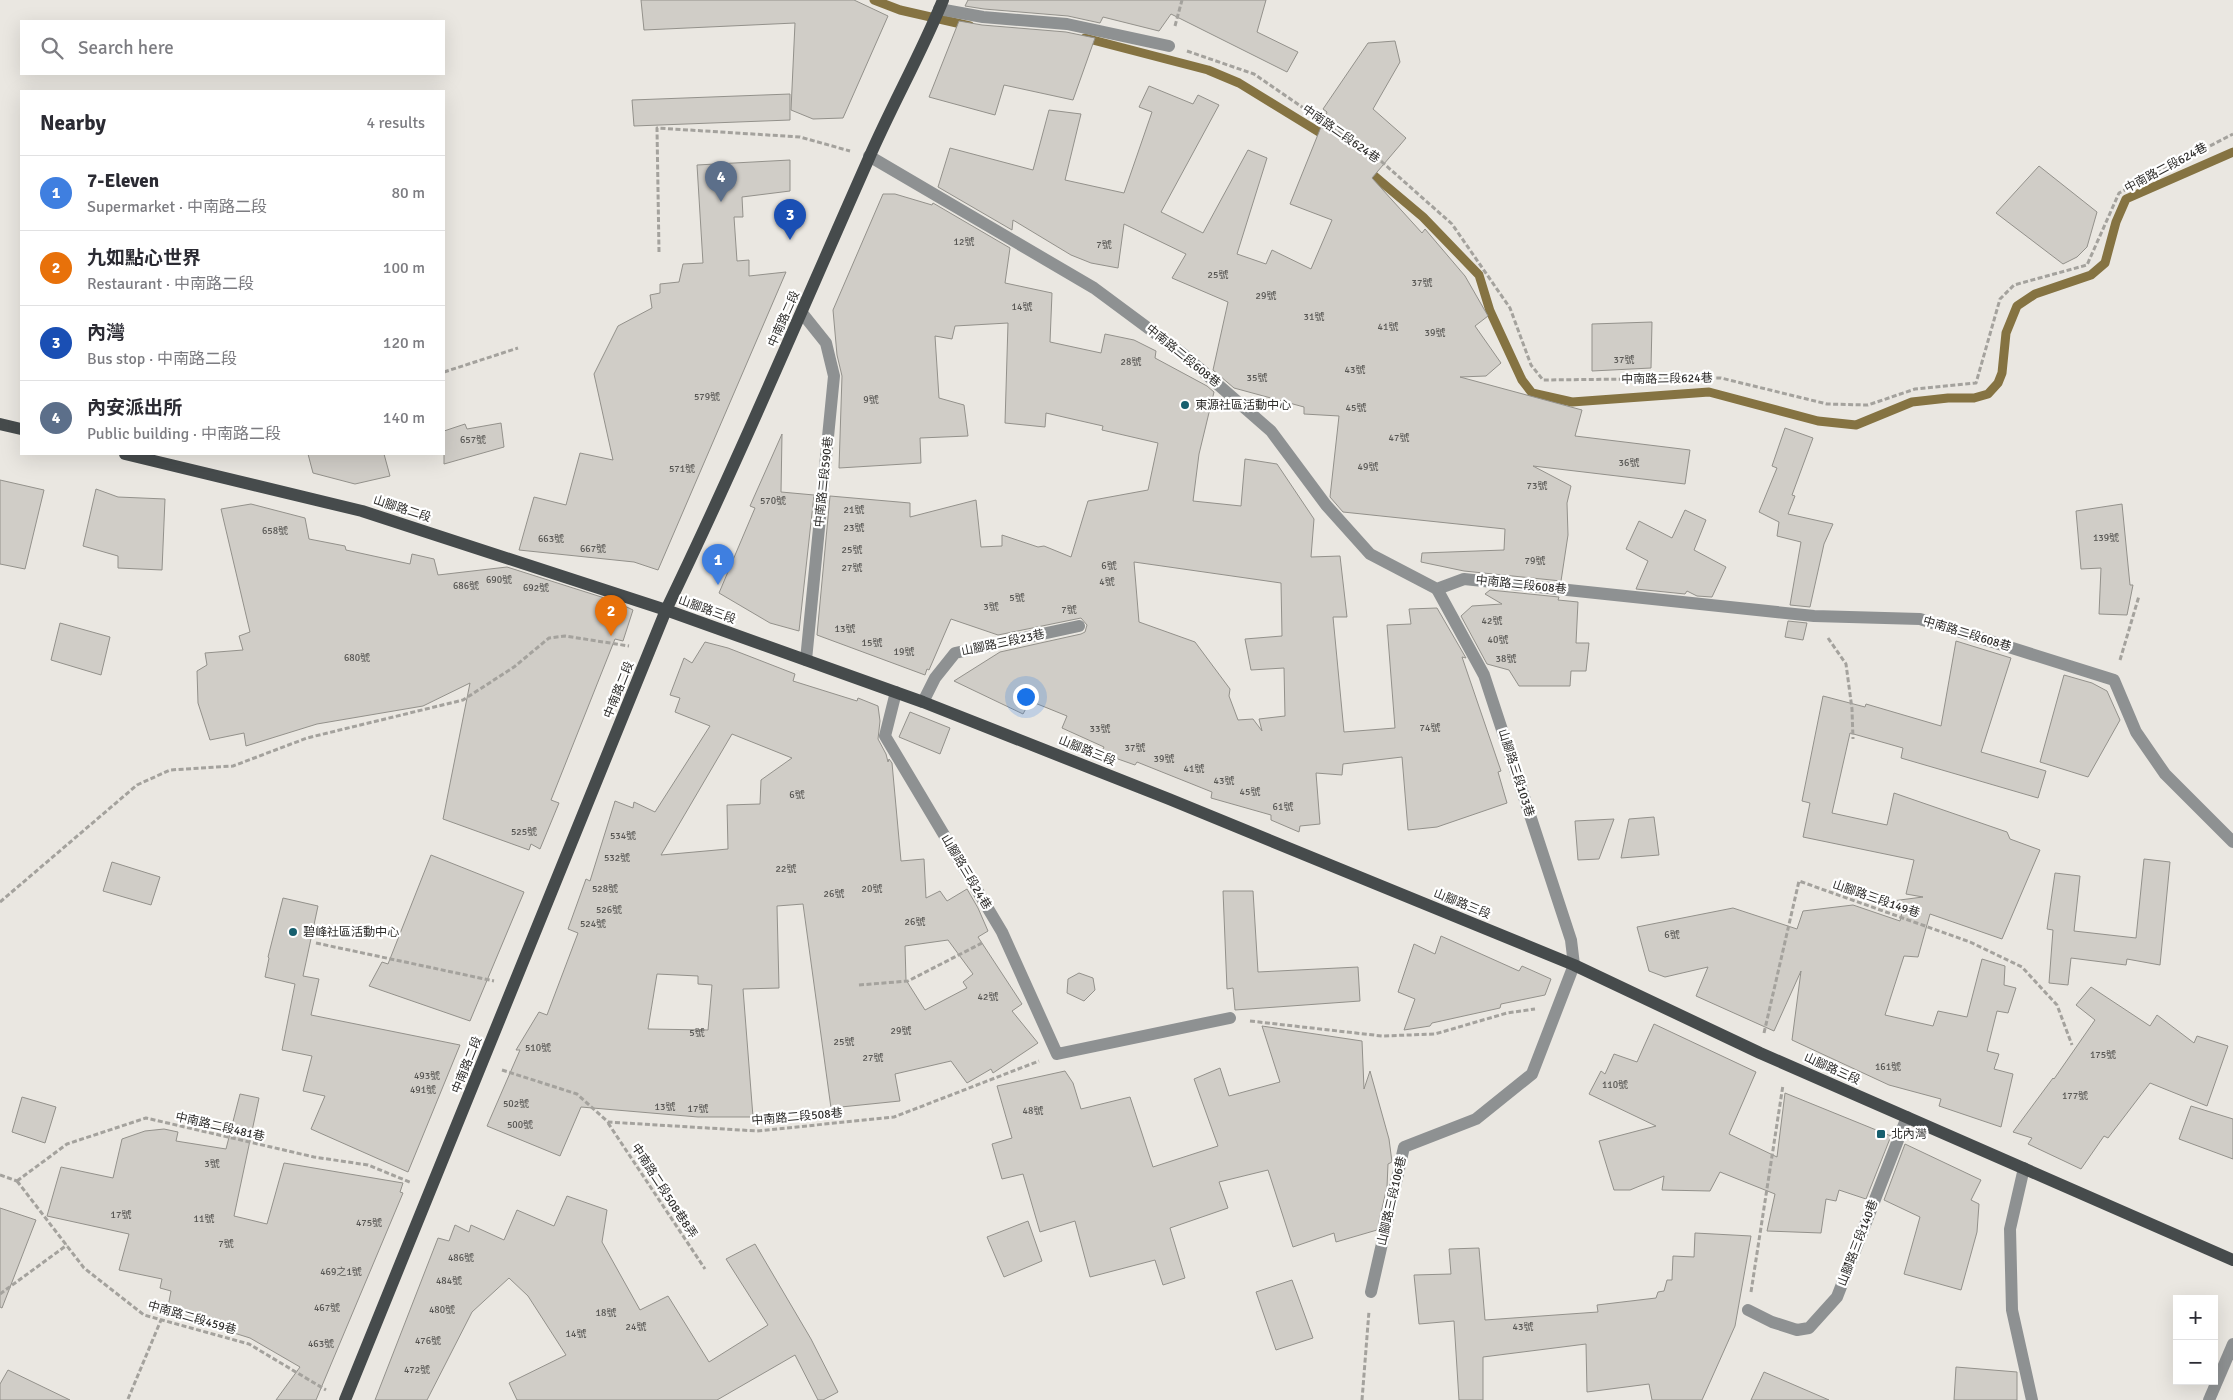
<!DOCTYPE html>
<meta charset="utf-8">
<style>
:root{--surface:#fff;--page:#f7f7f7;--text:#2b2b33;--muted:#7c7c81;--line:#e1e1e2;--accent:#165f6e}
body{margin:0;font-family:Signika,"Noto Sans TC",sans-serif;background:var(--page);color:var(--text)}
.controls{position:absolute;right:15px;bottom:15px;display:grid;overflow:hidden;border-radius:0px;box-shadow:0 5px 20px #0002}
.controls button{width:45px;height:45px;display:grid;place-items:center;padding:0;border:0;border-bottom:1px solid var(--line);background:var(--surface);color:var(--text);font:25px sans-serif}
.you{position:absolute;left:1025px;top:696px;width:18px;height:18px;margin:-12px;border:4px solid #fff;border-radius:50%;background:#1a73e8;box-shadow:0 0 0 8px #1a73e833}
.badge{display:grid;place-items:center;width:32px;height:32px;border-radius:50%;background:var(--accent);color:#fff;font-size:16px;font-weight:700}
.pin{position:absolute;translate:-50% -41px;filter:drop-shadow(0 1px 2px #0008)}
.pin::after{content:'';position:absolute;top:26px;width:18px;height:15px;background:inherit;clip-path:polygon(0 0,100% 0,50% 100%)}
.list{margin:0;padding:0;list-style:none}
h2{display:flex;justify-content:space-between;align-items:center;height:65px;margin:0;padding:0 20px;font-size:21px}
h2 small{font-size:16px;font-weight:400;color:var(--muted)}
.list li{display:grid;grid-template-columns:32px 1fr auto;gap:15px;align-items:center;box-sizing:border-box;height:75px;padding:0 20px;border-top:1px solid var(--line)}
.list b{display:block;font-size:19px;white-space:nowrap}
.list p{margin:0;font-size:16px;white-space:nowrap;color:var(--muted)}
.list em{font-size:16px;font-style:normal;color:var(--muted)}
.icon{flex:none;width:28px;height:28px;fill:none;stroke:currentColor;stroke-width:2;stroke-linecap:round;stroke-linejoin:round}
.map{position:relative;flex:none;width:2233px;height:1400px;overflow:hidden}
.search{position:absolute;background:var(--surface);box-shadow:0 5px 20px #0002;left:20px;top:20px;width:425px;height:55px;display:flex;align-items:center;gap:12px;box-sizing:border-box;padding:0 18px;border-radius:0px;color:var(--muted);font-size:19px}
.panel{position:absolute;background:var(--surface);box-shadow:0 5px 20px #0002;left:20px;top:90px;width:425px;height:365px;border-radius:0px}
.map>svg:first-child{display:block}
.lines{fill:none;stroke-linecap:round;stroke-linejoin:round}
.stream{stroke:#857342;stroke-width:9}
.building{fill:#d0cdc7;stroke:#93918b;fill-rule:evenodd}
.path{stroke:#a4a29d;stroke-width:3;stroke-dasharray:5 2.5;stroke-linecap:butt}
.minor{stroke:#8e9192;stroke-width:12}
.major{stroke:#464b4c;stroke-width:12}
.poi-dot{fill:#165f6e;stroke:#fff;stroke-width:2}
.labels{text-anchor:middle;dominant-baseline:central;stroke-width:4.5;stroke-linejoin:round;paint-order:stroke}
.number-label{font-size:10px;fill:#575653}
.street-label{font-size:12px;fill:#2f2e2c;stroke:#fff}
.poi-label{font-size:12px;fill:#2f2e2c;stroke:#fff;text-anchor:start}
</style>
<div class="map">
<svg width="2233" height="1400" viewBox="0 0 2233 1400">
<rect width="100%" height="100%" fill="#eae7e1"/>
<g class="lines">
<g class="stream">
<polyline points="874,0 900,10 970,26"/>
<polyline points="1085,38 1208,70 1239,83 1327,137"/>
<polyline points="1366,169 1423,217 1479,275 1490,311 1522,380 1532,393 1572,402 1709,392 1818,421 1856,425 1912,402 1948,398 1974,398 1988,394 1998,383 2002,373 2006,333 2017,306 2035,294 2091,275 2105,263 2116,222 2126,199 2233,152"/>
</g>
</g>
<g class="building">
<polygon points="641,0 854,0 888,16 843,118 813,119 791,110 795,23 644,30"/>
<polygon points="968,0 1266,0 1257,32 1298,52 1287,72 1171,14 1159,31 1103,17 1100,23 1068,16 984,9 965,6"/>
<polygon points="959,21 982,25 1066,32 1095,38 1073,100 1004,85 995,115 929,97"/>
<polygon points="1395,41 1400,62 1373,109 1406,138 1372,178 1422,233 1425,229 1465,276 1488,316 1475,326 1501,363 1486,376 1460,377 1582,410 1575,436 1690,450 1685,484 1533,466 1571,486 1567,503 1568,535 1561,581 1464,571 1421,562 1422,553 1504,550 1505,529 1343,512 1330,497 1339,416 1304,414 1304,407 1234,388 1213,370 1228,302 1172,278 1186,254 1124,224 1118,268 1091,263 1071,255 1013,220 1012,230 938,187 950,148 1033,170 1049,110 1081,114 1065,180 1124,193 1152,112 1139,107 1149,86 1193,104 1198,95 1219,105 1161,212 1203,233 1248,150 1267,158 1237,254 1266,264 1272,250 1311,269 1332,220 1290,204 1327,112 1323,109 1368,43"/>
<polygon points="790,94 790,120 634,126 632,100"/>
<polygon points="790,160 790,191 742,197 743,217 734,217 737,261 749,260 749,276 786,272 658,570 634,562 519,550 534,497 566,505 580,453 613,460 594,374 618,326 652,308 650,295 660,293 660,284 679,282 683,264 703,263 697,165"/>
<polygon points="2039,166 2097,212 2087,247 2077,257 2063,264 1996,213"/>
<path d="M883 194H895L932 205 933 203 1010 248 1005 283 1052 293 1050 342 1101 353 1105 334 1134 340 1156 351 1155 358 1207 386 1214 392 1199 454 1193 501 1241 506 1245 459 1277 464 1314 519 1311 557 1340 556 1347 617H1333L1344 732 1395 728 1387 625 1411 624 1409 609 1437 608 1466 658 1462 657 1501 771 1498 772 1507 803 1437 827 1408 830 1402 757 1343 764 1342 775 1316 773 1320 824 1300 826 1299 832 1271 820V815L1211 798 1212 792 1137 762 1135 765 1101 753 1104 747 1062 728 1067 716 1030 701 1023 714 954 681 1000 652 1081 634 1085 632 1087 625 1081 618 998 635 951 619 929 670 927 669 925 675 817 635 830 496 910 503V517L976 500 981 547 1002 546V535L1038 547 1044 546 1071 557 1088 501 1148 490 1158 443 1102 430 1103 426 1046 413 1045 427 1005 423 1008 323 955 326 952 339 935 336 939 398 964 405 968 436 920 438 921 463 839 468 842 376 837 355 833 310ZM1134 562 1281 583 1282 636 1245 639 1251 670 1284 668 1285 716 1259 719 1262 731 1253 719 1238 720 1229 696 1230 689 1195 642 1139 622Z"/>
<polygon points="1652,322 1651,368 1592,371 1592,324"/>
<polygon points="501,423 504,447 444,464 444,431 465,424 467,429"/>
<polygon points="1785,428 1813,438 1792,495 1795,496 1788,514 1833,524 1824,544 1810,607 1790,605 1801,542 1777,536 1779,522 1759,512 1777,468 1772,466"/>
<polygon points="782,434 781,492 814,495 799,631 770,623 719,593 755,508 750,506"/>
<polygon points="308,454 384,454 390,476 355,484 313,473"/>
<polygon points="0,480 44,490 25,569 0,564"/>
<polygon points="96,489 118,497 165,499 162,570 118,568 118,556 83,546"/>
<polygon points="251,504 305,518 309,539 345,546 346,550 410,564 412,554 434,559 438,575 507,567 614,601 633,610 623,641 615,639 551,800 559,803 540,849 531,844 529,850 443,819 470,683 423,706 317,724 246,746 244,733 210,740 198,703 197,671 207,665 205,653 243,650 239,636 250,632 221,509"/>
<polygon points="2122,504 2130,585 2133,585 2127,615 2099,614 2101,568 2081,569 2076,511"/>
<polygon points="1685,510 1706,520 1694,550 1726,567 1712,597 1697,596 1687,591 1685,594 1636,589 1648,561 1626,549 1639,521 1672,538"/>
<polygon points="1490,590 1559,597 1558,600 1578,602 1576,643 1589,643 1586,671 1571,671 1570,686 1519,686 1509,670 1487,664 1461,616 1472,606 1502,604 1485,594"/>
<polygon points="1788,621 1807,623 1803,640 1785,637"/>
<polygon points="60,623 110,637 101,675 51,660"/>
<polygon points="1956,641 2011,658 1981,752 2046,771 2038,798 1901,758 1903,748 1850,733 1832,813 1887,825 1894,793 2007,832 2010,839 2040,850 2002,939 1930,914 1918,957 1904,956 1885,1015 1933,1026 1938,1011 1967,1017 1982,959 2005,966 2004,985 2016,988 2008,1013 1997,1011 1987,1051 1999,1054 1994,1069 2013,1074 2001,1127 1939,1106 1941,1099 1889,1085 1792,1040 1801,971 1774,1031 1696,996 1708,967 1665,977 1649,971 1637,927 1733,908 1797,929 1803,911 1853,905 1900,921 1904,905 1892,901 1923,897 1906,894 1914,860 1803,837 1810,803 1802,801 1823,696 1865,707 1866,704 1941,726"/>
<path d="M705 642 728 648 795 674 793 681 857 701 858 698 878 706 880 721 878 739 886 754 888 762 889 759 892 763 901 861 924 859 926 898 940 891 947 901 967 889 978 908 988 931 978 937 1022 1004 1012 1011 1038 1043 993 1073 991 1069 967 1083 951 1061 895 1074 900 1101 831 1108 803 904 777 906 779 988 743 989 753 1117H698L581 1107 560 1156 487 1126 520 1050H516L539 1012 547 1015 578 933 568 929 586 879 590 881 615 801 633 808 634 802 655 812 710 726 675 712 680 698 670 695 684 658 692 663ZM732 734 792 758 761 780 760 804 727 805 728 849 661 855ZM948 940 973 974 963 982 967 988 925 1010 906 980 905 946ZM657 974 698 976V984L712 985 708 1030 648 1029Z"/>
<polygon points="2064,675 2092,683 2107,691 2120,720 2088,777 2040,762"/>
<polygon points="910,712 950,728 940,754 899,737"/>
<polygon points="1654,817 1659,855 1621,858 1629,819"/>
<polygon points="1614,819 1599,859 1578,860 1575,821"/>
<polygon points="431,855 524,892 470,1021 369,986 382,962 388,964"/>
<polygon points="2144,859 2170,862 2160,965 2127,959 2126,965 2071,958 2068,985 2049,983 2053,930 2047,929 2055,873 2080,876 2074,931 2136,938"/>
<polygon points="112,862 160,877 151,905 103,891"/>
<polygon points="1223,891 1253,891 1258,972 1358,967 1360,1001 1235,1010 1233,988 1227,989"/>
<polygon points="283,898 318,906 303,976 319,979 311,1015 460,1045 408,1172 311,1129 325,1096 303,1091 312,1056 282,1050 295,984 265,977 269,958 268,957"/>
<polygon points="1441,936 1519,971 1522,966 1551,979 1545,995 1501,1004 1500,1008 1432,1023 1430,1026 1404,1030 1415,999 1398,992 1414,944 1435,954"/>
<polygon points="1079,973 1093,978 1095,990 1084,1001 1067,993 1068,979"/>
<polygon points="2091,987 2150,1026 2157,1015 2194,1043 2197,1036 2228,1046 2207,1106 2150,1083 2108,1138 2104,1136 2081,1169 2028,1144 2032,1138 2013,1132 2053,1078 2054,1079 2095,1020 2076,1005"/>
<polygon points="1654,1024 1756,1072 1729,1134 1777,1157 1785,1093 1891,1136 1866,1199 1839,1190 1836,1201 1826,1199 1821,1233 1767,1231 1775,1194 1720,1172 1710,1191 1662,1190 1664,1176 1630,1190 1614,1190 1599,1141 1656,1126 1589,1094 1601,1071 1605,1074 1614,1054 1637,1062"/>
<polygon points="1262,1026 1362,1041 1364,1089 1370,1071 1389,1139 1392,1162 1388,1164 1387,1187 1377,1230 1336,1242 1334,1233 1293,1247 1268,1170 1219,1182 1228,1208 1170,1228 1185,1278 1163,1285 1155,1260 1090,1277 1075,1221 1040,1232 1023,1174 1002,1179 992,1144 1012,1138 997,1086 1065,1071 1073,1083 1081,1109 1130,1097 1153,1167 1218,1146 1194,1079 1220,1068 1229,1096 1280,1082"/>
<polygon points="240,1094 259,1098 234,1216 267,1224 284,1163 403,1183 400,1192 403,1193 316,1400 276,1400 300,1367 250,1338 167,1312 171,1291 160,1288 162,1279 119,1270 129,1234 47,1216 61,1167 113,1178 122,1139 145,1131 164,1129 178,1132 176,1141 226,1149"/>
<polygon points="22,1097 56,1107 45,1143 12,1132"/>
<polygon points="2191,1106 2233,1119 2233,1159 2179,1139"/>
<polygon points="1905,1144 1981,1180 1971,1200 1979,1204 1977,1232 1961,1290 1904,1274 1920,1217 1884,1200"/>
<polygon points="567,1196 607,1210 602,1242 640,1310 668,1296 709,1362 768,1325 726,1259 755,1244 811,1339 838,1392 823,1400 818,1400 795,1355 717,1400 517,1400 509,1383 566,1355 528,1296 509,1278 472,1312 427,1400 375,1400 438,1238 449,1241 455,1225 469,1232 471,1225 504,1240 517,1210 554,1226"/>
<polygon points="0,1208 36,1220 2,1308 0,1307"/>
<polygon points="1028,1221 1042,1261 1004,1277 987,1237"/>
<polygon points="1695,1233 1751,1236 1735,1326 1702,1400 1652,1400 1649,1384 1587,1392 1586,1344 1483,1357 1483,1400 1459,1400 1454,1321 1419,1324 1414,1275 1451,1274 1449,1249 1479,1248 1485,1320 1598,1312 1597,1305 1656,1298 1658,1292 1664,1291 1667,1280 1672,1280 1673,1256 1694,1257"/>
<polygon points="1292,1280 1313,1338 1276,1350 1256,1292"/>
<polygon points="1956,1367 2017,1372 2017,1400 1954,1400"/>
<polygon points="8,1370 70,1400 0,1400 0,1384"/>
<polygon points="1764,1372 1829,1400 1751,1400"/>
</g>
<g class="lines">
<g class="path">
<polyline points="1175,26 1182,0"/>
<polyline points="1187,51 1254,74 1382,162 1452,224 1510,308 1531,365 1543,380 1721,378 1827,404 1868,405 1915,389 1976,383 2000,299 2014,285 2087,265 2119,193 2233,134"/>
<polyline points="659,252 657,128 800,137 850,151"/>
<polyline points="444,372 518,348"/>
<polyline points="1828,638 1846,664 1852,709 1853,739"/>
<polyline points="2120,660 2139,596"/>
<polyline points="0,902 137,785 170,770 233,766 307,738 463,700 514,667 549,638 565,636 629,646"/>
<polyline points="316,943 494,981"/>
<polyline points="859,985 908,981 984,942"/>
<polyline points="1250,1021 1382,1036 1435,1034 1507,1013 1535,1009"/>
<polyline points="1764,1033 1799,881 1970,942 2022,967 2057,1005 2072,1045"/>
<polyline points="502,1070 577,1094 608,1122 757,1131 894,1117 1039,1061"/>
<polyline points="608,1123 705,1269"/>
<polyline points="0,1175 17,1181"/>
<polyline points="17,1181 67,1144 146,1118 314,1157 368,1165 412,1183"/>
<polyline points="17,1181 84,1268 144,1315 249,1344 326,1390"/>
<polyline points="1751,1292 1783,1085"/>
<polyline points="0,1294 67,1245"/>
<polyline points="128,1399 161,1320"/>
<polyline points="1362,1400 1369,1311"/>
</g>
<g class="minor">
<polyline points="939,9 983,17 1067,24 1169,46"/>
<polyline points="869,156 1094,288 1183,354 1271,431 1326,505 1370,554 1437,589 1464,579 1814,616 1920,619 2114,680 2136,732 2165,774 2233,842"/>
<polyline points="802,313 826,343 834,376 806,660"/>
<polyline points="896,692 885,736 1002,932 1057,1054 1230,1018"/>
<polyline points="923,702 935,678 955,653 1079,626"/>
<polyline points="2024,1168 2010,1229 2012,1310 2032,1400"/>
<polyline points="1371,1292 1404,1147 1476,1119 1532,1074 1574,965 1571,940 1484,675 1437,589"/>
<polyline points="1748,1310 1772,1322 1797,1330 1809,1328 1837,1297 1907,1117"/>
<polyline points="2209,1400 2233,1344"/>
</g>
<g class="major">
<polyline points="0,424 21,429"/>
<polyline points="125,454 362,511 666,610 923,702 1169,799 1574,965 1760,1053 2233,1260"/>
<path d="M345 1400 666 610C738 461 802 309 869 158 892 105 921 54 943 0"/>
</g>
</g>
<g class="poi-dot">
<circle cx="1185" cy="405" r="5"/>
<circle cx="293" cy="932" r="5"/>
<rect x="1876" y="1129" width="10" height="10" rx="2.5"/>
</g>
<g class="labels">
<g class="number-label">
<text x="964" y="242">12號</text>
<text x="1104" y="245">7號</text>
<text x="1218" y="275">25號</text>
<text x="1422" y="283">37號</text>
<text x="1266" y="296">29號</text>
<text x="1022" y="307">14號</text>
<text x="1314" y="317">31號</text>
<text x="1388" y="327">41號</text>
<text x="1435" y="333">39號</text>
<text x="1624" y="360">37號</text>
<text x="1131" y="362">28號</text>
<text x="1355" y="370">43號</text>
<text x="1257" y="378">35號</text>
<text x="707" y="397">579號</text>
<text x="871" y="400">9號</text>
<text x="1356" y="408">45號</text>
<text x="1399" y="438">47號</text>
<text x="473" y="440">657號</text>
<text x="1629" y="463">36號</text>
<text x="1368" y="467">49號</text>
<text x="682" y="469">571號</text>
<text x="1537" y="486">73號</text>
<text x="773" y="501">570號</text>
<text x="854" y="510">21號</text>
<text x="854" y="528">23號</text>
<text x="275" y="531">658號</text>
<text x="2106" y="538">139號</text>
<text x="551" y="539">663號</text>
<text x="593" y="549">667號</text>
<text x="852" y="550">25號</text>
<text x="1535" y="561">79號</text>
<text x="1109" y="566">6號</text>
<text x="852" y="568">27號</text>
<text x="499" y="580">690號</text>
<text x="1107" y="582">4號</text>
<text x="466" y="586">686號</text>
<text x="536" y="588">692號</text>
<text x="1017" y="598">5號</text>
<text x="991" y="607">3號</text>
<text x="1069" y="610">7號</text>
<text x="1492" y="621">42號</text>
<text x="845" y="629">13號</text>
<text x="1498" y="640">40號</text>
<text x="872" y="643">15號</text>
<text x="904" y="652">19號</text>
<text x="357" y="658">680號</text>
<text x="1506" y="659">38號</text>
<text x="1430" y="728">74號</text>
<text x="1100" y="729">33號</text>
<text x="1135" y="748">37號</text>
<text x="1164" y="759">39號</text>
<text x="1194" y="769">41號</text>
<text x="1224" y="781">43號</text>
<text x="1250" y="792">45號</text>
<text x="797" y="795">6號</text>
<text x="1283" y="807">61號</text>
<text x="524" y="832">525號</text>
<text x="623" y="836">534號</text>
<text x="617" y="858">532號</text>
<text x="786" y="869">22號</text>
<text x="605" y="889">528號</text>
<text x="872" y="889">20號</text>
<text x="834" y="894">26號</text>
<text x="609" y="910">526號</text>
<text x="915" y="922">26號</text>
<text x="593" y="924">524號</text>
<text x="1672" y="935">6號</text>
<text x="988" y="997">42號</text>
<text x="901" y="1031">29號</text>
<text x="697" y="1033">5號</text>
<text x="844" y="1042">25號</text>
<text x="538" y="1048">510號</text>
<text x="2103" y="1055">175號</text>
<text x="873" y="1058">27號</text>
<text x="1888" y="1067">161號</text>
<text x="427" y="1076">493號</text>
<text x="1615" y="1085">110號</text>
<text x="423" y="1090">491號</text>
<text x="2075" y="1096">177號</text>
<text x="516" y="1104">502號</text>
<text x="665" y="1107">13號</text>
<text x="698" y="1109">17號</text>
<text x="1033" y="1111">48號</text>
<text x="520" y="1125">500號</text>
<text x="212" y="1164">3號</text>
<text x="121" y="1215">17號</text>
<text x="204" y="1219">11號</text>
<text x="369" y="1223">475號</text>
<text x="226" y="1244">7號</text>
<text x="461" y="1258">486號</text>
<text x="341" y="1272">469之1號</text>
<text x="449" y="1281">484號</text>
<text x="327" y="1308">467號</text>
<text x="442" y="1310">480號</text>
<text x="606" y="1313">18號</text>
<text x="636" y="1327">24號</text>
<text x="1523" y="1327">43號</text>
<text x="576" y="1334">14號</text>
<text x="428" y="1341">476號</text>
<text x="321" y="1344">463號</text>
<text x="417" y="1370">472號</text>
</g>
<g class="street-label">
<text transform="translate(1341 134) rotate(35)">中南路二段624巷</text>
<text transform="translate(2166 168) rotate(-28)">中南路二段624巷</text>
<text transform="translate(784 319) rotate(-66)">中南路二段</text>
<text transform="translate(1183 356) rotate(39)">中南路二段608巷</text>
<text transform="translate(1667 379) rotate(-1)">中南路二段624巷</text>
<text transform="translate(824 482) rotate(-84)">中南路二段590巷</text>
<text transform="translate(402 509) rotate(18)">山腳路二段</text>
<text transform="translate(1521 585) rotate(6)">中南路二段608巷</text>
<text transform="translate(707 610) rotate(20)">山腳路三段</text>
<text transform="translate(1967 634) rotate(17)">中南路二段608巷</text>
<text transform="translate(1003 643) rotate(-12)">山腳路三段23巷</text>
<text transform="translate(619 690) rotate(-68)">中南路二段</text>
<text transform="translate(1087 751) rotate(22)">山腳路三段</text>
<text transform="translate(1516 773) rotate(72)">山腳路三段103巷</text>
<text transform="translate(966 872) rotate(59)">山腳路三段24巷</text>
<text transform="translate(1876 899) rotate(19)">山腳路三段149巷</text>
<text transform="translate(1462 904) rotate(22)">山腳路三段</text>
<text transform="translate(467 1065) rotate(-68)">中南路二段</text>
<text transform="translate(1832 1069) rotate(24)">山腳路三段</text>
<text transform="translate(797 1117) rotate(-5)">中南路二段508巷</text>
<text transform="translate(220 1127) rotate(13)">中南路二段481巷</text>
<text transform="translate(664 1191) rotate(57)">中南路二段508巷8弄</text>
<text transform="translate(1392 1201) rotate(-77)">山腳路三段106巷</text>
<text transform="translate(1858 1243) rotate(-69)">山腳路三段140巷</text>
<text transform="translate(192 1318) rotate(16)">中南路二段459巷</text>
</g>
<g class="poi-label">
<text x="1195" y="405">東源社區活動中心</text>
<text x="303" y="932">碧峰社區活動中心</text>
<text x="1891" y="1134">北內灣</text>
</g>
</g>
</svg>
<div class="controls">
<button>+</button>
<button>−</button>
</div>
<div class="you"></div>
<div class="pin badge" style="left:718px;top:585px;background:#3f7fe0">1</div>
<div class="pin badge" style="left:611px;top:636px;background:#e8710a">2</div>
<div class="pin badge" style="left:790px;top:240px;background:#1a4fb4">3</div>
<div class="pin badge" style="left:721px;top:202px;background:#5c6f8a">4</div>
<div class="search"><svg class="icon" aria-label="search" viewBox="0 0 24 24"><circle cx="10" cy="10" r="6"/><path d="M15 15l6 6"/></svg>Search here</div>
<section class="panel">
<h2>Nearby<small>4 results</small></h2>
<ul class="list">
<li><span class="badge" style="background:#3f7fe0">1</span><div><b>7-Eleven</b><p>Supermarket · 中南路二段</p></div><em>80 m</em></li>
<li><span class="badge" style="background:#e8710a">2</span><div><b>九如點心世界</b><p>Restaurant · 中南路二段</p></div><em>100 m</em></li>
<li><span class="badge" style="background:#1a4fb4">3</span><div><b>內灣</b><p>Bus stop · 中南路二段</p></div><em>120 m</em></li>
<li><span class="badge" style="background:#5c6f8a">4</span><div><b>內安派出所</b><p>Public building · 中南路二段</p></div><em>140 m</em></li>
</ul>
</section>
</div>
